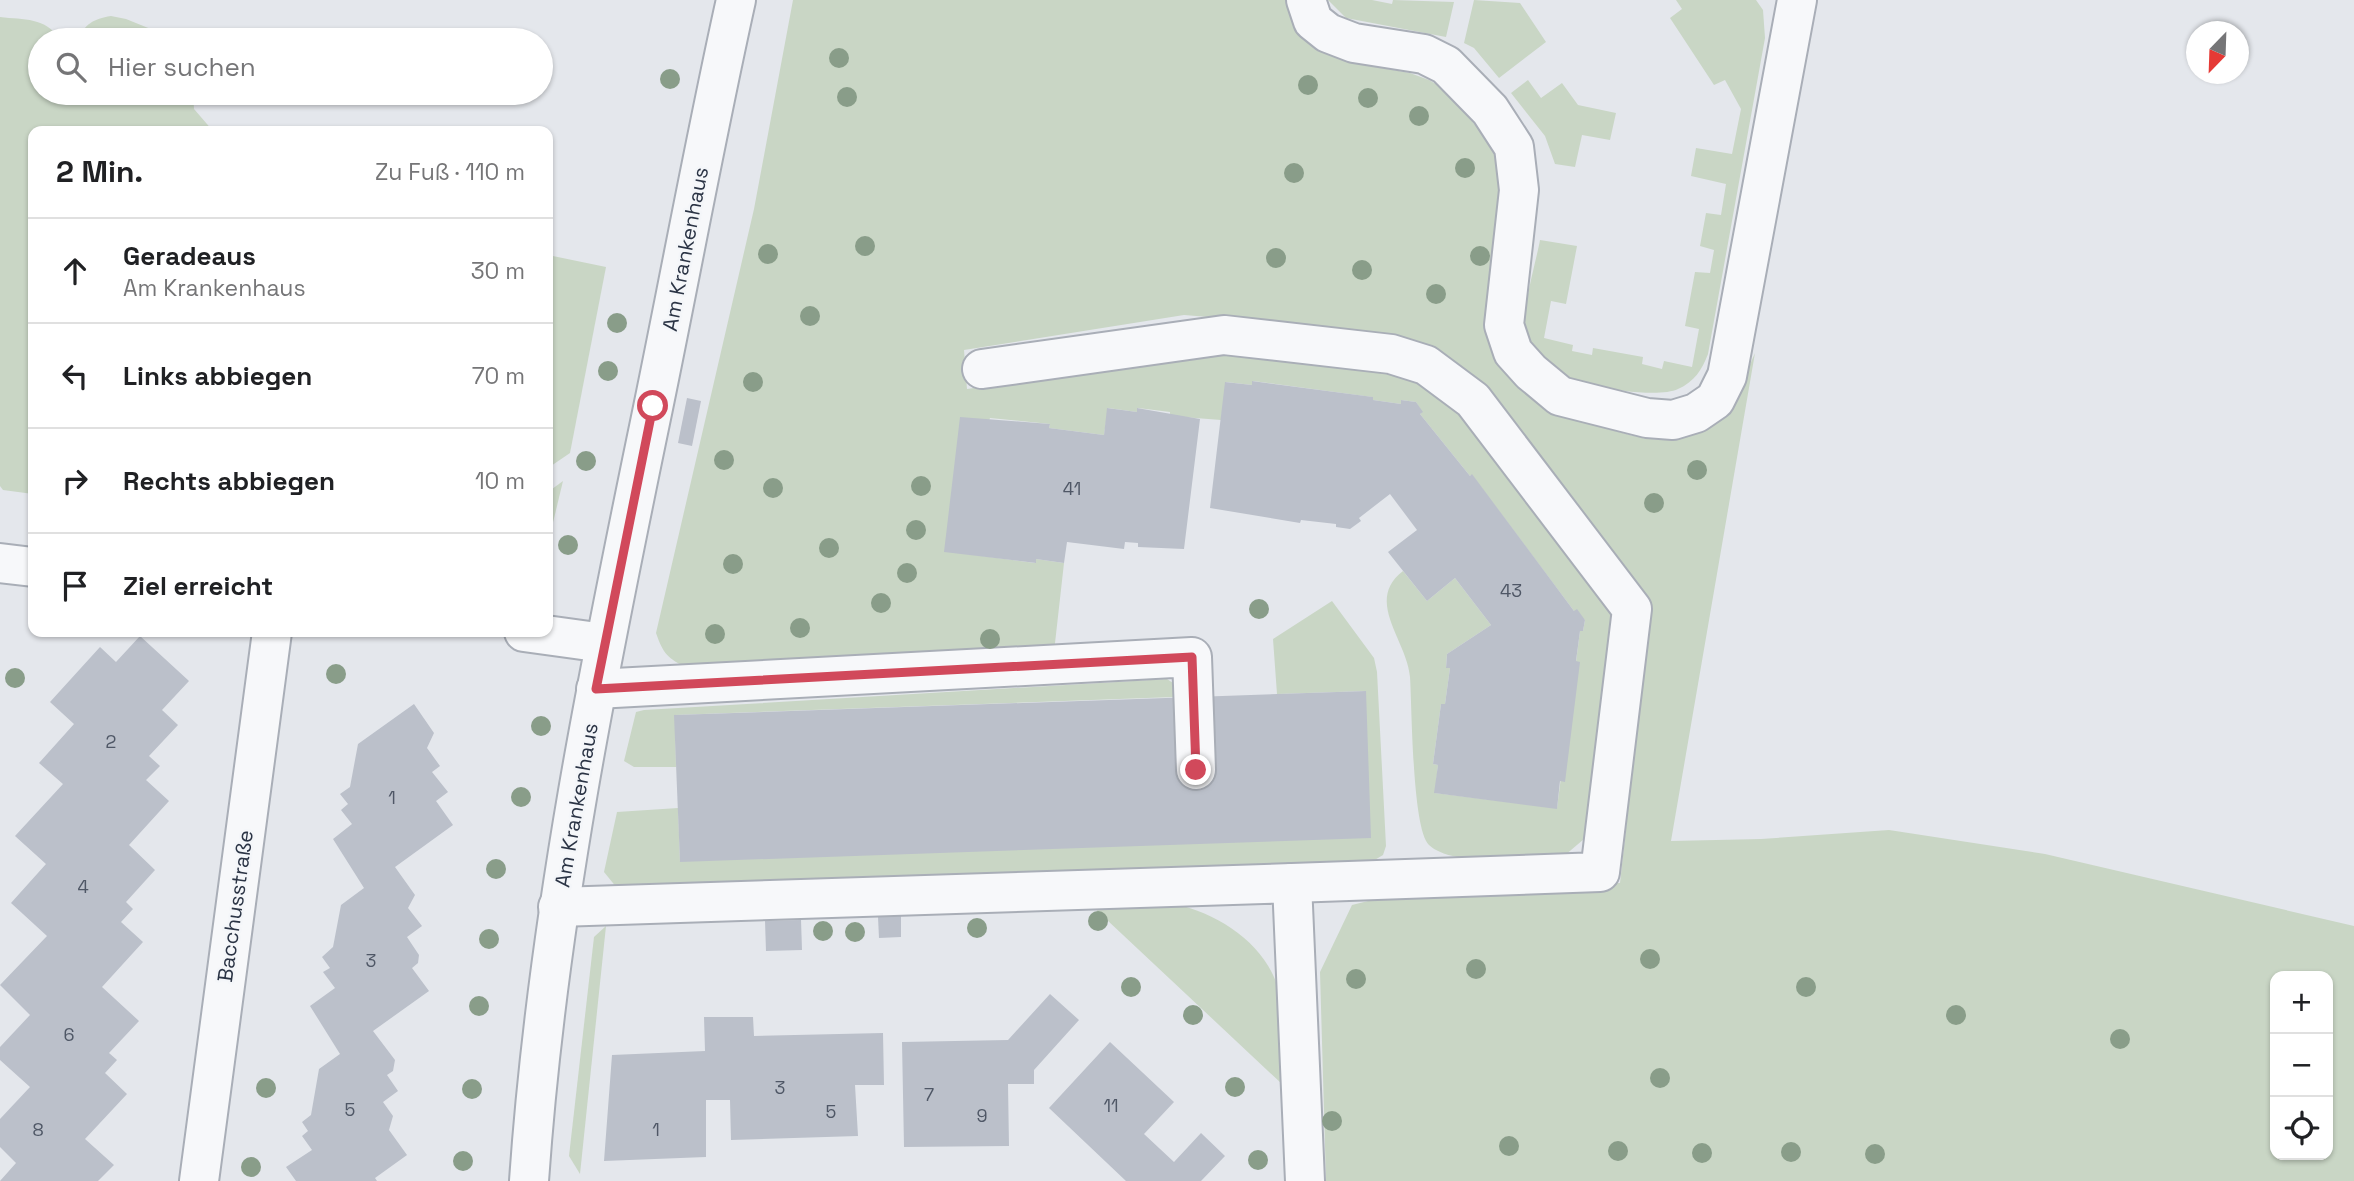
<!DOCTYPE html>
<html lang="de">
<meta charset="utf-8">
<style>
:root{--surface:#fff;--page:#f6f6f6;--text:#202124;--muted:#757577;--line:#e0e0e0}
body{margin:0;font-family:"Space Grotesk",sans-serif;background:var(--page);color:var(--text)}
.controls{position:absolute;right:21px;bottom:21px;display:grid;overflow:hidden;border-radius:14px;box-shadow:0 2px 5px #0004}
.controls button{width:63px;height:63px;display:grid;place-items:center;padding:0;border:0;border-bottom:2px solid var(--line);background:var(--surface);color:var(--text);font:35px sans-serif}
.compass{position:absolute;left:2186px;top:21px;width:63px;height:63px;border-radius:50%;background:var(--surface);box-shadow:0 2px 5px #0004;rotate:203deg}
.stop{position:absolute;width:21px;height:21px;margin:-16px;border:5px solid #d1495b;border-radius:50%;background:#fff}
.stop.end{background:#d1495b;border-color:#fff;box-shadow:0 2px 7px #0008}
.list{margin:0;padding:0;list-style:none}
h2{display:flex;justify-content:space-between;align-items:center;height:91px;margin:0;padding:0 28px;font-size:30px}
h2 small{font-size:23px;font-weight:400;color:var(--muted)}
.list li{display:grid;grid-template-columns:46px 1fr auto;gap:21px;align-items:center;box-sizing:border-box;height:105px;padding:0 28px;border-top:2px solid var(--line)}
.list b{display:block;font-size:26px;white-space:nowrap}
.list p{margin:0;font-size:23px;white-space:nowrap;color:var(--muted)}
.list em{font-size:23px;font-style:normal;color:var(--muted)}
.icon{flex:none;width:38px;height:38px;fill:none;stroke:currentColor;stroke-width:2;stroke-linecap:round;stroke-linejoin:round}
.map{position:relative;flex:none;width:2354px;height:1181px;overflow:hidden}
.search{position:absolute;background:var(--surface);box-shadow:0 2px 5px #0004;left:28px;top:28px;width:525px;height:77px;display:flex;align-items:center;gap:18px;box-sizing:border-box;padding:0 24px;border-radius:38px;color:var(--muted);font-size:26px}
.panel{position:absolute;background:var(--surface);box-shadow:0 2px 5px #0004;left:28px;top:126px;width:525px;height:511px;border-radius:14px}
.map>svg:first-child{display:block}
.green{fill:#c9d6c5;fill-rule:evenodd}
.building{fill:#bbc0ca}
.lines{fill:none;stroke-linecap:round;stroke-linejoin:round}
.minor-casing{stroke:#a9aeb7;stroke-width:42}
.minor{stroke:#f7f8fa;stroke-width:38}
.tree{fill:#899d89}
.route{stroke:#d1495b;stroke-width:9}
.labels{text-anchor:middle;dominant-baseline:central;stroke-width:5;stroke-linejoin:round;paint-order:stroke}
.number-label{font-size:18px;fill:#4f5766}
.street-label{font-size:21px;fill:#2b3445;stroke:#f4f6f9}
</style>
<div class="map">
<svg width="2354" height="1181" viewBox="0 0 2354 1181">
<rect width="100%" height="100%" fill="#e4e7ec"/>
<g class="green">
<path d="M793 0H1289L1327 53 1348 62 1410 73 1429 80 1446 90 1491 144 1503 176 1486 324C1508 349 1540 393 1564 412 1578 423 1602 427 1619 432 1700 456 1725 423 1755 353L1671 841 1761 839 1889 830 2045 854 2354 926V1181H1326L1320 972 1352 905 1408 891 1620 883 1649 616 1475 380 1454 361 1429 348 1245 320 1184 315 964 350 967 389 1225 352 1397 373 1421 382 1464 414 1607 601 1615 625 1589 827 1584 839 1564 856C1531 857 1453 868 1429 845 1412 829 1412 706 1410 677 1407 640 1364 601 1403 571L1427 601 1455 578 1491 625 1447 654 1446 667 1450 668 1445 704H1441L1433 764 1438 765 1435 793 1557 808 1580 631H1583L1585 620 1574 611 1472 475 1470 476 1420 414 1422 412 1416 402 1401 400V404L1373 400 1372 397 1253 381 1252 385 1226 382 1221 420 1170 416V412L1138 408 1137 412 1108 408 1104 435 1049 428 1050 424 990 418 945 551 1035 563 1036 559 1064 563 1054 652 684 666C666 658 662 650 656 633L754 209ZM2275 976H2328V1155H2275Z"/>
<polygon points="1328,0 1372,0 1392,4 1393,0 1454,2 1446,37 1346,18"/>
<polygon points="1474,0 1520,3 1546,42 1499,78 1474,48 1464,43"/>
<path d="M1676 0H1756L1763 10 1765 38 1708 354C1702 370 1694 382 1678 389 1655 400 1570 385 1549 370 1541 365 1531 349 1527 340 1518 320 1536 263 1540 240L1577 246 1566 304 1551 301 1544 338 1573 345 1572 351 1592 355 1593 348 1643 357 1642 364 1662 369 1664 361 1692 367 1699 329 1685 326 1695 272 1710 273 1714 250 1700 246 1706 213 1721 215 1726 184 1691 176 1696 148 1732 154 1741 109 1725 80 1714 85 1670 18 1682 9Z"/>
<path d="M111 16 126 19 178 40H77C85 24 93 19 111 16Z"/>
<path d="M0 17C24 20 46 17 59 39L40 40V93H193L194 109 213 131H33V494L3 490 0 486Z"/>
<polygon points="1528,80 1541,98 1562,83 1578,105 1616,113 1610,140 1582,135 1575,167 1555,164 1545,136 1511,93"/>
<polygon points="548,255 606,267 570,453 548,468"/>
<polygon points="563,481 550,535 548,541 548,492"/>
<polygon points="1332,601 1374,658 1377,672 1386,846 1383,855 1373,861 617,888 604,872 617,812 678,808 680,862 1366,691 1277,694 1273,639"/>
<polygon points="1167,679 1173,683 1174,697 675,715 676,767 634,767 624,761 636,712 644,710"/>
<path d="M1176 904C1225 916 1277 951 1282 1008 1285 1033 1282 1059 1282 1084L1091 905Z"/>
<polygon points="606,926 580,1174 569,1156 594,937"/>
</g>
<g class="building">
<polygon points="1252,381 1373,397 1373,400 1401,404 1401,400 1416,402 1423,412 1420,414 1470,476 1472,474 1574,611 1577,609 1585,620 1583,631 1580,631 1576,661 1580,662 1565,782 1560,781 1557,809 1434,793 1438,765 1433,764 1441,704 1445,704 1450,668 1446,668 1447,654 1491,625 1455,578 1427,601 1388,552 1417,530 1390,494 1359,518 1361,521 1350,529 1336,527 1336,524 1301,520 1300,523 1210,508 1225,382 1252,385"/>
<polygon points="687,398 701,401 692,446 678,443"/>
<polygon points="1107,408 1137,412 1137,408 1200,419 1184,549 1138,547 1138,543 1125,542 1124,549 1067,542 1064,563 1036,559 1036,563 944,552 960,417 1050,424 1049,428 1104,435"/>
<polygon points="140,636 189,681 162,710 178,725 149,756 160,766 146,780 169,801 129,845 155,870 126,902 133,909 121,922 143,942 102,987 139,1021 109,1053 117,1060 105,1073 127,1094 85,1139 114,1165 98,1181 0,1181 16,1163 0,1147 0,1119 30,1087 0,1060 0,1047 30,1015 0,985 47,936 11,903 46,864 15,836 63,784 39,763 74,724 50,702 100,647 116,662"/>
<polygon points="1366,691 1371,838 680,862 674,715"/>
<polygon points="414,704 434,733 427,748 440,766 432,772 448,792 436,801 453,825 395,867 415,895 408,908 422,926 407,937 419,955 418,963 412,968 429,991 373,1031 395,1060 393,1071 387,1075 398,1091 383,1102 393,1116 389,1130 407,1155 375,1178 377,1181 296,1181 286,1167 312,1150 302,1136 308,1131 302,1122 311,1115 319,1069 340,1054 310,1006 335,988 323,972 330,968 322,957 333,947 341,905 364,888 333,839 352,824 341,810 348,804 340,794 350,787 358,744"/>
<polygon points="901,916 901,937 879,938 878,917"/>
<polygon points="801,920 802,950 766,951 765,921"/>
<polygon points="1050,994 1079,1020 1034,1070 1034,1084 1008,1084 1009,1146 904,1147 902,1042 1008,1040"/>
<polygon points="704,1017 753,1017 754,1036 883,1033 884,1085 855,1085 858,1136 731,1140 730,1100 706,1100 706,1157 604,1161 612,1055 705,1051"/>
<polygon points="1110,1042 1174,1102 1144,1134 1174,1162 1201,1133 1225,1156 1201,1181 1126,1181 1049,1108"/>
</g>
<g class="lines">
<defs>
<g id="minor">
<polyline points="1306,0 1313,21 1328,33 1354,43 1424,54 1446,65 1490,110 1514,147 1519,190 1504,325 1513,352 1531,372 1560,396 1647,418 1673,420 1696,413 1715,400 1727,376 1797,0"/>
<polyline points="982,369 1224,335 1391,354 1426,365 1473,400 1632,609 1600,872 1292,883"/>
<polyline points="0,563 33,567"/>
<polyline points="524,632 604,643"/>
<polyline points="596,689 1192,657 1196,770"/>
<polyline points="558,907 1292,883 1305,1181"/>
<polyline points="199,1181 272,632"/>
<path d="M529 1181C547 920 600 663 653 408 681 272 706 135 736 0"/>
</g>
</defs>
<use href="#minor" class="minor-casing"/>
<use href="#minor" class="minor"/>
</g>
<g class="tree">
<circle cx="839" cy="58" r="10"/>
<circle cx="670" cy="79" r="10"/>
<circle cx="1308" cy="85" r="10"/>
<circle cx="847" cy="97" r="10"/>
<circle cx="1368" cy="98" r="10"/>
<circle cx="1419" cy="116" r="10"/>
<circle cx="1465" cy="168" r="10"/>
<circle cx="1294" cy="173" r="10"/>
<circle cx="865" cy="246" r="10"/>
<circle cx="768" cy="254" r="10"/>
<circle cx="1480" cy="256" r="10"/>
<circle cx="1276" cy="258" r="10"/>
<circle cx="1362" cy="270" r="10"/>
<circle cx="1436" cy="294" r="10"/>
<circle cx="810" cy="316" r="10"/>
<circle cx="617" cy="323" r="10"/>
<circle cx="608" cy="371" r="10"/>
<circle cx="753" cy="382" r="10"/>
<circle cx="724" cy="460" r="10"/>
<circle cx="586" cy="461" r="10"/>
<circle cx="1697" cy="470" r="10"/>
<circle cx="921" cy="486" r="10"/>
<circle cx="773" cy="488" r="10"/>
<circle cx="1654" cy="503" r="10"/>
<circle cx="916" cy="530" r="10"/>
<circle cx="568" cy="545" r="10"/>
<circle cx="829" cy="548" r="10"/>
<circle cx="733" cy="564" r="10"/>
<circle cx="907" cy="573" r="10"/>
<circle cx="881" cy="603" r="10"/>
<circle cx="1259" cy="609" r="10"/>
<circle cx="800" cy="628" r="10"/>
<circle cx="715" cy="634" r="10"/>
<circle cx="990" cy="639" r="10"/>
<circle cx="336" cy="674" r="10"/>
<circle cx="15" cy="678" r="10"/>
<circle cx="541" cy="726" r="10"/>
<circle cx="521" cy="797" r="10"/>
<circle cx="496" cy="869" r="10"/>
<circle cx="1098" cy="921" r="10"/>
<circle cx="977" cy="928" r="10"/>
<circle cx="823" cy="931" r="10"/>
<circle cx="855" cy="932" r="10"/>
<circle cx="489" cy="939" r="10"/>
<circle cx="1650" cy="959" r="10"/>
<circle cx="1476" cy="969" r="10"/>
<circle cx="1356" cy="979" r="10"/>
<circle cx="1131" cy="987" r="10"/>
<circle cx="1806" cy="987" r="10"/>
<circle cx="479" cy="1006" r="10"/>
<circle cx="1193" cy="1015" r="10"/>
<circle cx="1956" cy="1015" r="10"/>
<circle cx="2120" cy="1039" r="10"/>
<circle cx="1660" cy="1078" r="10"/>
<circle cx="1235" cy="1087" r="10"/>
<circle cx="266" cy="1088" r="10"/>
<circle cx="472" cy="1089" r="10"/>
<circle cx="1332" cy="1121" r="10"/>
<circle cx="1509" cy="1146" r="10"/>
<circle cx="1618" cy="1151" r="10"/>
<circle cx="1791" cy="1152" r="10"/>
<circle cx="1702" cy="1153" r="10"/>
<circle cx="1875" cy="1154" r="10"/>
<circle cx="1258" cy="1160" r="10"/>
<circle cx="463" cy="1161" r="10"/>
<circle cx="251" cy="1167" r="10"/>
</g>
<g class="lines">
<polyline class="route" points="653,406 596,689 1192,657 1196,770"/>
</g>
<g class="labels">
<g class="number-label">
<text x="1072" y="488">41</text>
<text x="1511" y="590">43</text>
<text x="111" y="741">2</text>
<text x="392" y="797">1</text>
<text x="83" y="886">4</text>
<text x="371" y="960">3</text>
<text x="69" y="1034">6</text>
<text x="780" y="1087">3</text>
<text x="929" y="1094">7</text>
<text x="1111" y="1105">11</text>
<text x="350" y="1109">5</text>
<text x="831" y="1111">5</text>
<text x="982" y="1115">9</text>
<text x="38" y="1129">8</text>
<text x="656" y="1129">1</text>
</g>
<g class="street-label">
<text transform="translate(685 249) rotate(-79)">Am Krankenhaus</text>
<text transform="translate(576 805) rotate(-80)">Am Krankenhaus</text>
<text transform="translate(235 906) rotate(-82)">Bacchusstraße</text>
</g>
</g>
</svg>
<div class="controls">
<button>+</button>
<button>−</button>
<button><svg class="icon" aria-label="locate" viewBox="0 0 24 24"><circle cx="12" cy="12" r="6"/><path d="M12 2v4M12 18v4M2 12h4M18 12h4"/></svg></button>
</div>
<svg class="compass" viewBox="-18 -18 36 36"><path d="M0-13l5 13h-10z" fill="#e53935"/><path d="M0 13l5-13h-10z" fill="#757577"/></svg>
<div class="stop" style="left:653px;top:406px"></div>
<div class="stop end" style="left:1196px;top:770px"></div>
<div class="search"><svg class="icon" aria-label="search" viewBox="0 0 24 24"><circle cx="10" cy="10" r="6"/><path d="M15 15l6 6"/></svg>Hier suchen</div>
<section class="panel">
<h2>2 Min.<small>Zu Fuß · 110 m</small></h2>
<ul class="list">
<li><svg class="icon" aria-label="ahead" viewBox="0 0 24 24"><path d="M12 20V5M6 11l6-6 6 6"/></svg><div><b>Geradeaus</b><p>Am Krankenhaus</p></div><em>30 m</em></li>
<li><svg class="icon" aria-label="left" viewBox="0 0 24 24"><path d="M17 20v-9H6M10 6l-5 5 5 5"/></svg><div><b>Links abbiegen</b></div><em>70 m</em></li>
<li><svg class="icon" aria-label="right" viewBox="0 0 24 24"><path d="M7 20v-9h11M14 6l5 5-5 5"/></svg><div><b>Rechts abbiegen</b></div><em>10 m</em></li>
<li><svg class="icon" aria-label="arrive" viewBox="0 0 24 24"><path d="M6 21V4h12l-3 4 3 4H6"/></svg><div><b>Ziel erreicht</b></div></li>
</ul>
</section>
</div>
